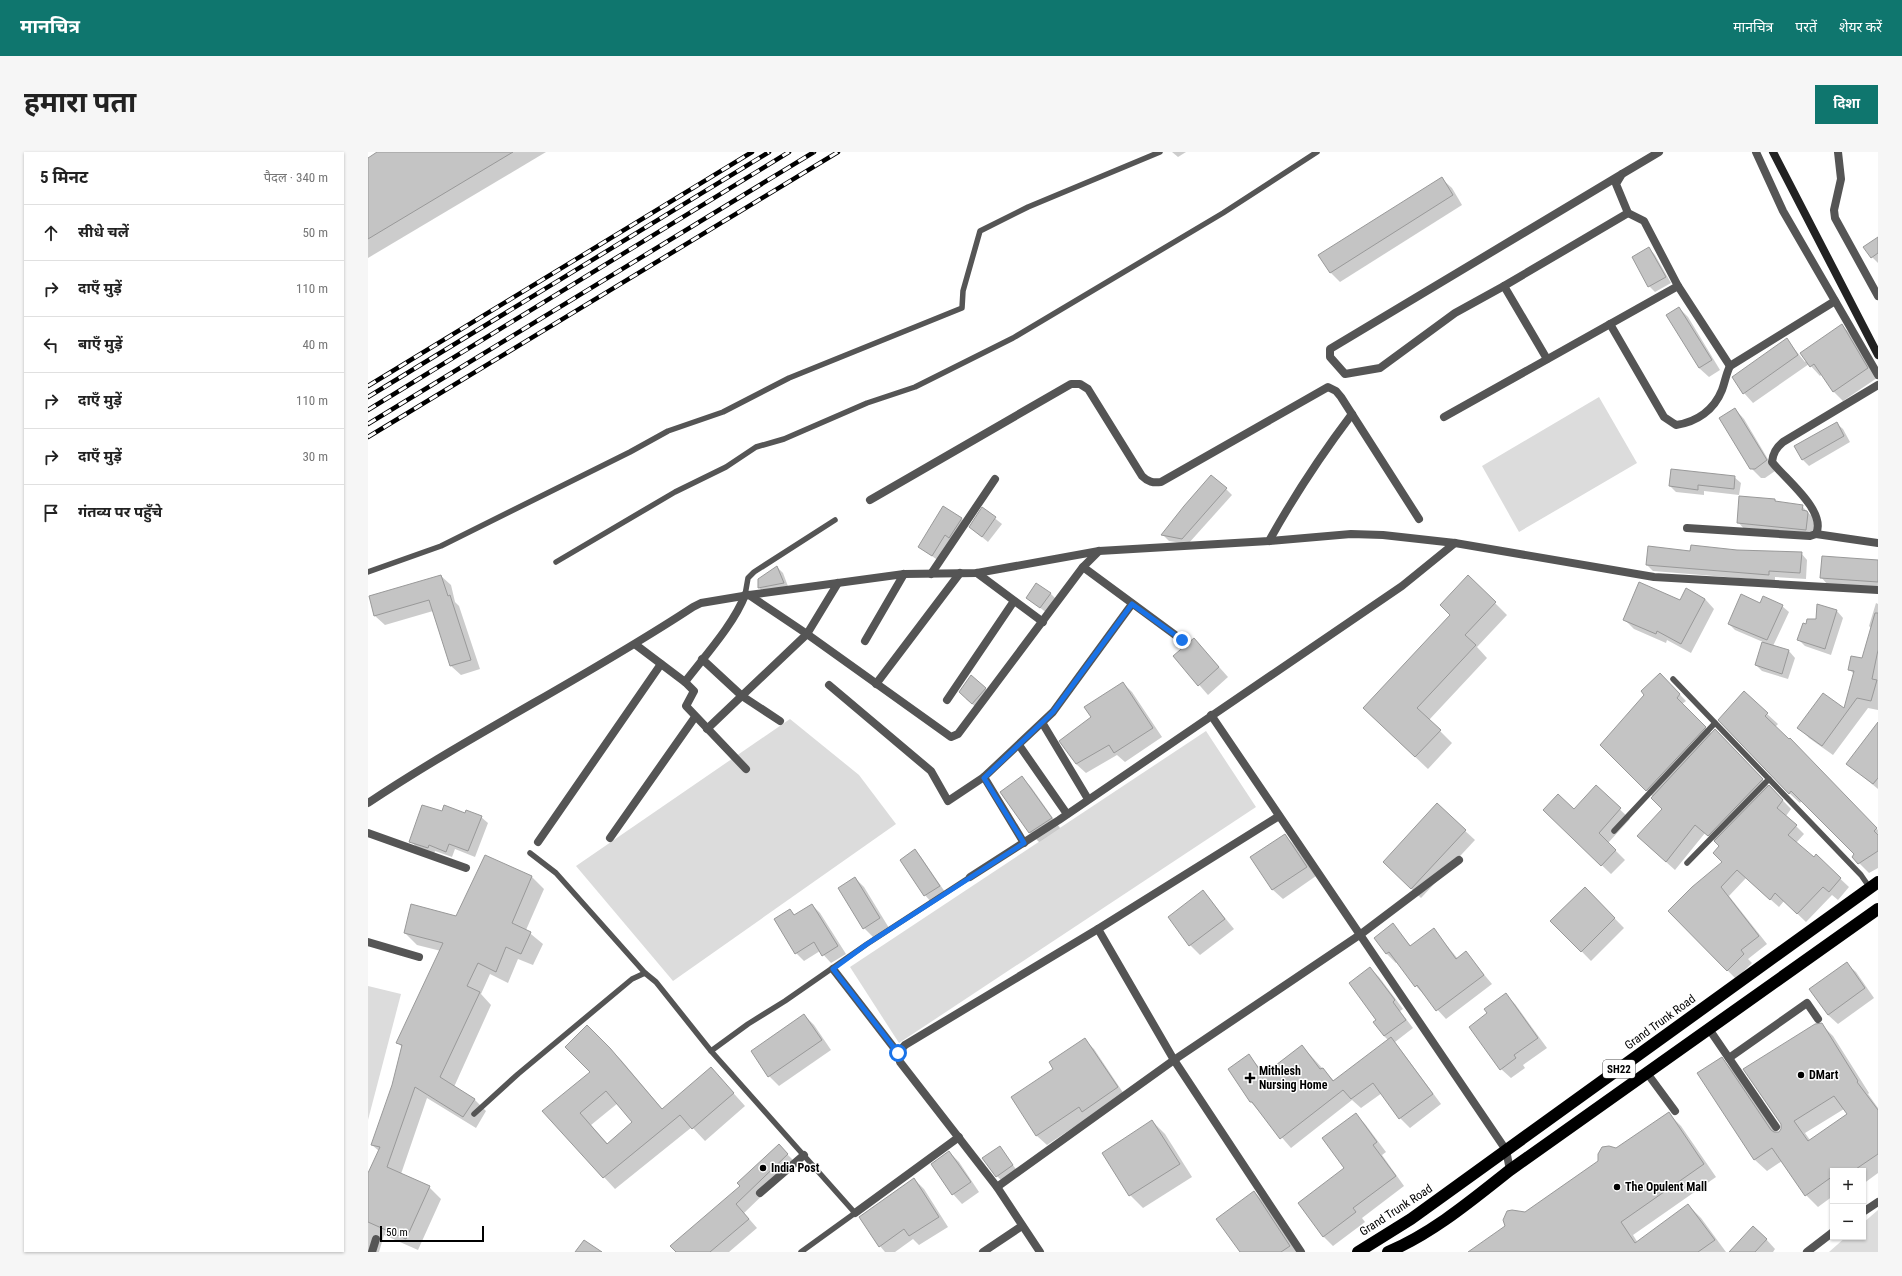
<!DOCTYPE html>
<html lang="hi">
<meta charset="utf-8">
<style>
:root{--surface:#fff;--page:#f6f6f6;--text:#222;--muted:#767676;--line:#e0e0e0;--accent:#0f766e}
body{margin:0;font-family:"Roboto Condensed","Noto Sans Devanagari",sans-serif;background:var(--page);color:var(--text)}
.controls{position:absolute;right:12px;bottom:12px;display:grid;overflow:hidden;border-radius:0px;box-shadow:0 1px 3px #0004}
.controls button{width:36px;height:36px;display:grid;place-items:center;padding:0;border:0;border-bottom:1px solid var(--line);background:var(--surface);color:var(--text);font:20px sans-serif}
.scale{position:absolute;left:12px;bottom:10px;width:104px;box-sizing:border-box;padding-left:4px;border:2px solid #000;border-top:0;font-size:11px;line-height:14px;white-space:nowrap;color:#000;-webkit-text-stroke:3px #fff;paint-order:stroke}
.stop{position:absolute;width:12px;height:12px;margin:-9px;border:3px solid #1a73e8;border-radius:50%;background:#fff}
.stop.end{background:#1a73e8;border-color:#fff;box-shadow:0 1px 4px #0008}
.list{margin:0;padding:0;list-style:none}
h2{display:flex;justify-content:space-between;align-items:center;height:52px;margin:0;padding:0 16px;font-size:17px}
h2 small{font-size:13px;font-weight:400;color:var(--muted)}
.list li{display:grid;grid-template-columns:26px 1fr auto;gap:12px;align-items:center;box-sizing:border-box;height:56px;padding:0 16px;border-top:1px solid var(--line)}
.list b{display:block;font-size:15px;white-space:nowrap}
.list em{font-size:13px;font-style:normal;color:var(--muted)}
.icon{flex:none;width:22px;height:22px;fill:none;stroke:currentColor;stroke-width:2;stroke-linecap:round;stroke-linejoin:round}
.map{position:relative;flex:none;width:1510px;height:1100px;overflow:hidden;border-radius:0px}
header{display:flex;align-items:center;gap:24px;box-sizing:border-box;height:56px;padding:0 20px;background:var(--accent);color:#fff}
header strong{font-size:19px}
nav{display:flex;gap:22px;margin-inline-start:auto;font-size:14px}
.intro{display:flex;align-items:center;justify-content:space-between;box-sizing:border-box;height:96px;padding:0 24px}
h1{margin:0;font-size:28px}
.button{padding:10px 18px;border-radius:0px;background:var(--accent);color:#fff;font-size:14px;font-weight:700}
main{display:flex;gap:24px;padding:0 24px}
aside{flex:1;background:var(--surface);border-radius:0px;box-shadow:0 1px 3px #0004}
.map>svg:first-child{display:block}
.green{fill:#dcdcdc}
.shadow{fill:#0003;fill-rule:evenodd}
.building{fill:#c4c4c4;stroke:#999;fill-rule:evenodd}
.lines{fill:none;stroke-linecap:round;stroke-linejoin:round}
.lane{stroke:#555;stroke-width:5.5}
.street{stroke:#555;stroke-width:8}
.secondary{stroke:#222;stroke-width:8}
.highway{stroke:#000;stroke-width:12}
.rail-casing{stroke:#000;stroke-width:4.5}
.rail{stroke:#fff;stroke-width:3;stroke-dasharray:9;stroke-linecap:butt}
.route{stroke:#1a73e8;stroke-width:5}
.poi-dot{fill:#000;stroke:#fff;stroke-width:1.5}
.labels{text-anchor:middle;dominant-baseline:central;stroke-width:3;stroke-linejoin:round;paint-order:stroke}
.shield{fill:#fff;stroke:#4c4c4c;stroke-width:1}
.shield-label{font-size:11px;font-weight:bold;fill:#000}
.street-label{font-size:12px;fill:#000;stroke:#fff}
.poi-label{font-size:12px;font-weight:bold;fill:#000;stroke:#fff;text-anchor:start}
</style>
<header>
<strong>मानचित्र</strong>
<nav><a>मानचित्र</a><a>परतें</a><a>शेयर करें</a></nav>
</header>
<div class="intro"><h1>हमारा पता</h1><a class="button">दिशा</a></div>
<main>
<aside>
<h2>5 मिनट<small>पैदल · 340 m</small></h2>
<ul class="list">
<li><svg class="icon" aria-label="ahead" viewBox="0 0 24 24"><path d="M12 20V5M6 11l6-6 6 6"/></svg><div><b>सीधे चलें</b></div><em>50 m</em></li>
<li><svg class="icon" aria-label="right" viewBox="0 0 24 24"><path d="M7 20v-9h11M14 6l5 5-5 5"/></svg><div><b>दाएँ मुड़ें</b></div><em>110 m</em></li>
<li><svg class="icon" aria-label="left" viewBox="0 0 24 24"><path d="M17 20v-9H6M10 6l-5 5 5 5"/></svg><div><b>बाएँ मुड़ें</b></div><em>40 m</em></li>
<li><svg class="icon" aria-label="right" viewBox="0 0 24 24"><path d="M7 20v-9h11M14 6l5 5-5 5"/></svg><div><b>दाएँ मुड़ें</b></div><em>110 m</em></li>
<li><svg class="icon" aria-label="right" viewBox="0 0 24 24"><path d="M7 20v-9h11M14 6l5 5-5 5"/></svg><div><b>दाएँ मुड़ें</b></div><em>30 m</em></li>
<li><svg class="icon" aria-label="arrive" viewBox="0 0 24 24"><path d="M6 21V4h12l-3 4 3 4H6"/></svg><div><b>गंतव्य पर पहुँचे</b></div></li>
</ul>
</aside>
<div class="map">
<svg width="1510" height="1100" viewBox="0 0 1510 1100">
<rect width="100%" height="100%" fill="#fff"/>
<g class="green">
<polygon points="1231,245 1269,311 1151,380 1114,314"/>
<polygon points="422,567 491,623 528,672 305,829 208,714"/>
<polygon points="838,579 888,655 531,891 482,815"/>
<polygon points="0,834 33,842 0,968"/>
<polygon points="1510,1058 1510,1100 1461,1100 1478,1085 1495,1085 1495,1071"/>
</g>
<g class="shadow">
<polygon points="11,0 178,0 0,106 0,7"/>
<polygon points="804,0 818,0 810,5"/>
<polygon points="1074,27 1084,36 1094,53 972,130 962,120"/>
<polygon points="1510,86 1510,111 1504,105"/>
<polygon points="1281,96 1287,103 1303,131 1287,140 1281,134"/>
<polygon points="1311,156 1320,165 1352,218 1341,225 1331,216"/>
<polygon points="1474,173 1483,183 1509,226 1475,249 1465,239 1454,222 1452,224 1441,212 1385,251 1376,241 1419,188 1437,210"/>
<polygon points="1367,257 1376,267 1407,319 1397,326 1393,326 1383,316"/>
<polygon points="1468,271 1475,277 1482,290 1441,314 1435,308"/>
<polygon points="1366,325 1373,331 1371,343 1336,339 1336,343 1308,340 1302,334"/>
<polygon points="858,337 864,343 820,392 801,389 795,383"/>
<polygon points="1407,348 1409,351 1434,354 1447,368 1446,386 1378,379 1370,370"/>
<polygon points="615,357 634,372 620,390 602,375"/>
<polygon points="594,367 600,373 571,409 551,395"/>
<polygon points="1368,399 1433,401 1439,408 1438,427 1407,425 1407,429 1285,419 1279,413 1323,400"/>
<polygon points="1510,409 1510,435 1459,432 1453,425"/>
<polygon points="409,415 415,421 421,437 398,442 391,436"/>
<polygon points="73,424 83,433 87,450 91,454 112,517 93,523 83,514 65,459 17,473 7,464 2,445"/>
<polygon points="1318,438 1337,447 1346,457 1323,501 1299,488 1298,491 1266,477 1256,467 1312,449"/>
<polygon points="682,441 688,447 679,461 659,446"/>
<polygon points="1127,451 1139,463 1109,495 1119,506 1061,568 1084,591 1060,617 1008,568"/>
<polygon points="1508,451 1510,452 1510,558 1500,556 1465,603 1441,586 1431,575 1477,558 1486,522 1481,517 1495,507 1503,476 1501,474"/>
<polygon points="1392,452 1414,454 1421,460 1405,494 1421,499 1427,506 1420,527 1394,519 1388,513 1395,490 1367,478 1361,472"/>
<polygon points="1450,453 1469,459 1475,466 1463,503 1437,494 1431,488 1439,473 1449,469"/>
<polygon points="835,497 860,525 840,543 806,504"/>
<polygon points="1292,522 1318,549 1314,552 1344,582 1356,587 1423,657 1418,664 1436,682 1428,691 1446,706 1448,704 1481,735 1470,748 1464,743 1438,770 1416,749 1411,755 1378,726 1361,744 1399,792 1380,807 1384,811 1368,827 1301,759 1355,710 1352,694 1337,681 1307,718 1279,693 1295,657 1285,645 1233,593 1277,543"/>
<polygon points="755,531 764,540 794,585 757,610 749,603 718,621 708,612 724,565"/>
<polygon points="617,536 623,542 610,557 598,547"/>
<polygon points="1376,541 1410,572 1407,575 1421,589 1422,587 1510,678 1510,716 1501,721 1485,705 1487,702 1434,648 1432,651 1421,641"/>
<polygon points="1510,571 1510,637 1480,612"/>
<polygon points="654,625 663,635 692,676 671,690 661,680"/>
<polygon points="1228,635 1262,667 1240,691 1257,708 1243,722 1176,658 1206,659"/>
<polygon points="1069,653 1107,688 1053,746 1026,720"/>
<polygon points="74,660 113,665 120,671 107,705 87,697 84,705 67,699 66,702 49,696 43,689"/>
<polygon points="917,683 926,693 948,724 915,747 905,738 884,706"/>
<polygon points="547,698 553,705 577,740 563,750 557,743"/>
<polygon points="117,704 164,725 176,737 158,778 175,792 165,813 150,807 140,831 122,822 113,842 123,853 86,935 106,947 118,959 108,976 59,946 33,1022 61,1035 73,1047 50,1098 16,1083 11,1100 0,1100 0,1023 11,999 4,993 25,933 34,895 30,891 73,799 49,793 37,781 89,765"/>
<polygon points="487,726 496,735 521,776 506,786 496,776 471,736"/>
<polygon points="1217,736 1256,776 1223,809 1184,769"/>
<polygon points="835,739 866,777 832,803 822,793 801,765"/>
<polygon points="444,753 452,761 478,802 463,811 452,799 436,809 428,801 407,767 422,758 427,764"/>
<polygon points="1025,773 1043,794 1066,778 1090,807 1098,801 1124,832 1078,867 1048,834 1030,809 1028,811 1018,801"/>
<polygon points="1478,811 1488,820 1506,846 1470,872 1460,863 1442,837"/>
<polygon points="1002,816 1011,825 1035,857 1032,859 1045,876 1027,890 1073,952 1042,976 1032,966 1014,941 993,956 984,948 923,996 883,950 881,904 897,922 934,894 966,929 1020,888 1016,884 1010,868"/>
<polygon points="1137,842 1147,852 1179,896 1155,913 1157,916 1143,926 1133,917 1121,862"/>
<polygon points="436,863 446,873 463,898 411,934 401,924 384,899"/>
<path d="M1453 872 1465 884 1501 941 1500 942 1510 956V1021L1495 1032V1019H1465V1044L1450 1055 1438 1043 1414 1009 1399 1019 1387 1008 1331 921 1353 906 1365 918 1408 981H1411L1414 977ZM1476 957 1480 962 1442 988 1437 981Z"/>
<path d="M219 874 254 909 295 958 343 916 377 954 337 989 324 975 247 1037 175 959 224 920ZM250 951 266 970 240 992 223 973Z"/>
<polygon points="716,887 726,897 758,945 721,965 679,993 669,984 644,945 687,917"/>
<polygon points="1300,961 1313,974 1348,1025 1265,1083 1270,1091 1298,1100 1102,1100"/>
<polygon points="987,962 997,972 1018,1000 1014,1003 1036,1034 994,1066 997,1070 965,1094 955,1084 978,1016"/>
<polygon points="784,969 797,982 824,1025 775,1056 762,1043 735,1001"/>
<polygon points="411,994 428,1011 376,1061 389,1076 361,1100 309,1100"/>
<polygon points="632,995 650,1020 635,1030 629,1024"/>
<polygon points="581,1000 591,1010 611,1040 594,1052 585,1042"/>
<polygon points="546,1027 556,1037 580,1075 551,1093 545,1087 527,1100 517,1100 512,1094"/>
<polygon points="886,1040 899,1053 930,1100 873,1100"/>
<polygon points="1320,1053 1333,1066 1358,1100 1327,1100"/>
<polygon points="1398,1087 1407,1097 1405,1100 1362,1100"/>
</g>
<g class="building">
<polygon points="9,0 145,0 0,87 0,6"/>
<polygon points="1074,25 1085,43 962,121 950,103"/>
<polygon points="1510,85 1510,101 1503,106 1495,95"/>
<polygon points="1281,95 1298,125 1280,135 1264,105"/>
<polygon points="1311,155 1344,208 1331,216 1298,163"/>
<polygon points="1474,172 1500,216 1465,240 1446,212 1442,215 1432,201"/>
<polygon points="1419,186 1430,203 1375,242 1364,225"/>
<polygon points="1367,256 1399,308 1387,317 1382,317 1351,266"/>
<polygon points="1469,270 1476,284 1434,308 1426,294"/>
<polygon points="1303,317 1367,324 1366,337 1330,333 1330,338 1301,334"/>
<polygon points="843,323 859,336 814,387 793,383 816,354"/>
<polygon points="1371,344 1407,347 1407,349 1435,353 1434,358 1439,359 1440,361 1438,378 1369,371"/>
<polygon points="575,354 594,366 581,386 577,383 564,404 550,395"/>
<polygon points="614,355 628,365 614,385 601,375"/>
<polygon points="1323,393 1369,398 1434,400 1432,421 1401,419 1401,423 1278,413 1280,394 1322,399"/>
<polygon points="1454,404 1510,408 1510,430 1452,426"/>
<polygon points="409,414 416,431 390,436 390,427"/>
<polygon points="73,423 80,444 82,443 103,508 82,514 61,448 6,464 1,444"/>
<polygon points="1100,423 1128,450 1097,483 1108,493 1049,556 1073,578 1047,605 995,556 1082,463 1072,453"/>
<polygon points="1271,430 1312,448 1318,436 1337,447 1313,492 1289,479 1288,482 1255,468"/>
<polygon points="668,431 683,441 672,456 658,446"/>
<polygon points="1373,442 1392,451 1395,444 1415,453 1399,488 1360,472"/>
<polygon points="1449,452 1469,458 1457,497 1429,488 1435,471 1438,472 1439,467 1448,467"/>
<polygon points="1507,461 1510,461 1510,498 1504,527 1509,528 1503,549 1489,546 1454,594 1429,576 1455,541 1476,556 1486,519 1480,518 1483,504 1494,506"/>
<polygon points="826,486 851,515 830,534 805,504"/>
<polygon points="1394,490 1421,498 1414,522 1387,513"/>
<polygon points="1292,521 1312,542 1309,546 1338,575 1278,639 1232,593 1276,543 1273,539"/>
<polygon points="603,523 618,536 604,552 591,540"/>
<polygon points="755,530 785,576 746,601 741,593 708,612 691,589 723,565 716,555"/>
<polygon points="1376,539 1400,561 1397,564 1421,587 1422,586 1509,676 1506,679 1510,683 1510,699 1490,712 1484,705 1486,702 1423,639 1421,642 1350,568"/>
<polygon points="1510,570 1510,626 1505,632 1478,612"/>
<polygon points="1347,577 1395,627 1340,684 1327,673 1298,710 1269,684 1294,657 1283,646"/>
<polygon points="654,624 684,666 661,681 632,640"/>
<polygon points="1228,633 1253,656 1231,681 1248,698 1233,714 1175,658 1190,642 1206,657"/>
<polygon points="1401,633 1415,648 1409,656 1429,673 1420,683 1446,705 1448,702 1473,726 1461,740 1455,735 1429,762 1407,741 1402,748 1369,718 1353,735 1391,784 1373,798 1376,802 1359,819 1300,759 1324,735 1354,710 1345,701 1351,694 1346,689"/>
<polygon points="1069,651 1098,678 1043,737 1015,710"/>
<polygon points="54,653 74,659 76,653 97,661 98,658 114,664 100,699 81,692 78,700 61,693 60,696 41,690"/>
<polygon points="917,682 939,715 904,738 882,705"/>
<polygon points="547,697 572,734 556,744 532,708"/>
<polygon points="117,703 164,724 144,771 163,780 153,802 138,795 128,820 110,811 99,834 112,840 72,925 107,947 95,965 47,935 19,1015 62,1034 38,1087 0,1070 0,1021 12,995 3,993 24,933 34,893 28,891 75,791 36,781 43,752 88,764"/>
<polygon points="487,725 512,766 495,777 470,736"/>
<polygon points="1217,735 1247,766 1213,800 1182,769"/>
<polygon points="835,738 857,767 821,794 800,765"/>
<polygon points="444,752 470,794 454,804 446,790 427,802 406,767 422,757 426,763"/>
<polygon points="1025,771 1042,794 1066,776 1088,807 1098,799 1116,823 1068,859 1049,833 1047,835 1021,800 1018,802 1006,786"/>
<polygon points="1479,810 1497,836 1460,863 1441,837"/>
<polygon points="1002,815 1027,848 1025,850 1038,868 1016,884 1005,870 1008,868 981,831"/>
<polygon points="1138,841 1170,886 1146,903 1148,906 1132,918 1101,875 1119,861 1116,857"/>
<polygon points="436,862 454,888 400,925 383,899"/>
<path d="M1454 871 1490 929 1489 930 1510 958V1002L1485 1019H1465V1024L1437 1044 1404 996 1386 1008 1329 921 1354 905 1403 978 1406 980H1411L1413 977V972L1375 917 1447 872ZM1466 944 1479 962 1440 989 1426 969Z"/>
<path d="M219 873 242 896 294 957 343 915 366 941 324 977 312 963 235 1026 174 959 222 920 197 895ZM238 939 264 970 239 992 212 961Z"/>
<polygon points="1023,885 1065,942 1031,967 1005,931 983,947 975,938 912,987 884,950 882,950 860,917 881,902 895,923 934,893 952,917 955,916 965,929"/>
<polygon points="717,886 750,935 714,960 711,955 668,984 643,945 685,917 681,910"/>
<polygon points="1301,960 1336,1012 1253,1070 1267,1091 1320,1052 1347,1088 1330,1100 1100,1100 1137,1074 1135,1068 1139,1059 1144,1058 1157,1060 1230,1009 1230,1002 1234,995 1241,994 1248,996"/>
<polygon points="988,961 1009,990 1005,993 1028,1024 985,1056 988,1060 955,1085 930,1051 976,1016 954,986"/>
<polygon points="784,968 812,1012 761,1044 734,1001"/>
<polygon points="411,992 420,1002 368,1052 381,1067 342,1100 308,1100 302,1094 372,1034 369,1031"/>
<polygon points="632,994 645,1013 628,1025 614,1006"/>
<polygon points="581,999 603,1030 584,1043 563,1012"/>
<polygon points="546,1026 571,1065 541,1084 536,1077 511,1095 491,1065"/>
<polygon points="886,1039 922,1094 913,1100 872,1100 848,1067"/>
<polygon points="1385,1074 1399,1087 1387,1100 1361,1100"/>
<polygon points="216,1088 234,1100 207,1100"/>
</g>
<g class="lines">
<g class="lane">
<polyline points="188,410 307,340 358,315 388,295 416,287 499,251 547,235 645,186 855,61 949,0"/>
<polyline points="0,420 73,394 262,300 300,279 355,260 421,226 594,156 595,139 612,79 660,55 792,0"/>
<polyline points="377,443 380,426 386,420 467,368"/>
<polyline points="1305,527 1493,723 1502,736"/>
<polyline points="1246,679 1347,571"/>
<polyline points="162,701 188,721 277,821"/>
<polyline points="1319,711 1401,627"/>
<polyline points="343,899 380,872 417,849 499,792 602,725"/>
<polyline points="106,962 150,922 264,827 277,821 288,830 343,899 487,1061 433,1100"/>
</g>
<g class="street">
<polyline points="1291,0 1254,22 1248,32 1260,61 1276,69 1310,134"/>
<polyline points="1388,0 1415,59 1510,223"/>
<polyline points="1470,0 1473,27 1466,58 1467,66 1510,144"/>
<polyline points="1136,134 1087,161 1012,216 977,222 962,205 962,197 1254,22"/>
<path d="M1242 172 1296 265 1308 273C1329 270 1346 258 1354 238 1357 230 1358 222 1362 214"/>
<polyline points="1179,207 1136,134 1260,61"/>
<polyline points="1076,265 1310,134 1362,214 1467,149"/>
<path d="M502 348 703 232H712L720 237 774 324C780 330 785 331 793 330L960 235 968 239 973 245 1051 367"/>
<path d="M1319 376 1442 384 1448 382C1459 359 1417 327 1404 310 1405 301 1408 296 1415 290L1510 233"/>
<polyline points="1448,382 1510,391"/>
<path d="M901 389C926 344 953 303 984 262"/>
<polyline points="715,415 814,488"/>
<polyline points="609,421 675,470"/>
<polyline points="563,422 627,327"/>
<polyline points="381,443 439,482 583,585 590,582 715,415 731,399"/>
<polyline points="497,489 536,422"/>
<polyline points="268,493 317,530 326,539 318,554 378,617"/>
<polyline points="334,507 374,544 412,569"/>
<path d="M317 530C336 505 366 472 377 443"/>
<polyline points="508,532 592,421"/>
<polyline points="461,533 563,619 580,649 616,625 685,560 764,452"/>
<polyline points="579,548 646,449"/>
<polyline points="843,563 1138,998 1142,1018"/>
<polyline points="675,572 720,647"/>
<polyline points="339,577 439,482 470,431"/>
<polyline points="651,593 699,662"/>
<polyline points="616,625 656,691"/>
<path d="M0 651C105 581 219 525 325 455L333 451 381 443 536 422 609 421 731 399 901 389 983 382 1015 383 1087 391 1286 425 1510 438"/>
<polyline points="0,681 98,716"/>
<polyline points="242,686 327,565"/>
<polyline points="170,690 293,512"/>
<polyline points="602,725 691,668 1034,434 1087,391"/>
<polyline points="730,777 806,908 933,1100"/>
<polyline points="0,790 51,805"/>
<polyline points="465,817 530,901"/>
<polyline points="1341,877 1408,975"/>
<polyline points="1361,906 1439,851 1450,867"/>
<polyline points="1279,921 1307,959"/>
<polyline points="629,1035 806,908 993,782 1091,708"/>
<polyline points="392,1041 436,1003"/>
<polyline points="1495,1060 1510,1050"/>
<polyline points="487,1061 591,985"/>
<polyline points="4,1100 8,1087"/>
<polyline points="615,1100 654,1074"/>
<polyline points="672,1100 629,1035 532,910 530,901 537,893 730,777 911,664"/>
<polyline points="1439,1100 1465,1080"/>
</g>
<polyline class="secondary" points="1405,0 1510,203"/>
<g class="highway">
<polyline points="990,1100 1043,1067 1510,730"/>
<path d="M1020 1100C1065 1081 1104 1048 1142 1018L1510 757"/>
</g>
<defs>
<g id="rail">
<polyline points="0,234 384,0"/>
<polyline points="0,245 401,0"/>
<polyline points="0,258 421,0"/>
<polyline points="0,272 446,0"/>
<polyline points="0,285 470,0"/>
</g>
</defs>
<use href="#rail" class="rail-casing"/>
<use href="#rail" class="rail"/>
</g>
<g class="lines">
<polyline class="route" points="530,901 465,817 499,792 656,691 616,626 685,560 764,452 814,488"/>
</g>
<g class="poi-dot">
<circle cx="1433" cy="923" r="4"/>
<path d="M880 920h4v4h4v4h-4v4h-4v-4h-4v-4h4z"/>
<circle cx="395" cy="1016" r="4"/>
<circle cx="1249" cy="1035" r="4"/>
</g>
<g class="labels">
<rect class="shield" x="1235" y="908" width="32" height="18" rx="3"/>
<g class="shield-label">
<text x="1251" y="917">SH22</text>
</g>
<g class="street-label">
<text transform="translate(1292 870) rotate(-36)">Grand Trunk Road</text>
<text transform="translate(1028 1058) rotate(-33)">Grand Trunk Road</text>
</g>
<g class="poi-label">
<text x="891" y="919">Mithlesh<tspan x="891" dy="14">Nursing Home</tspan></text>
<text x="1441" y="923">DMart</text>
<text x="403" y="1016">India Post</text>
<text x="1257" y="1035">The Opulent Mall</text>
</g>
</g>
</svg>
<div class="controls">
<button>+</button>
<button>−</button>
</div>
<div class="scale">50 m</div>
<div class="stop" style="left:530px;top:901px"></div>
<div class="stop end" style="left:814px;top:488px"></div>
</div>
</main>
